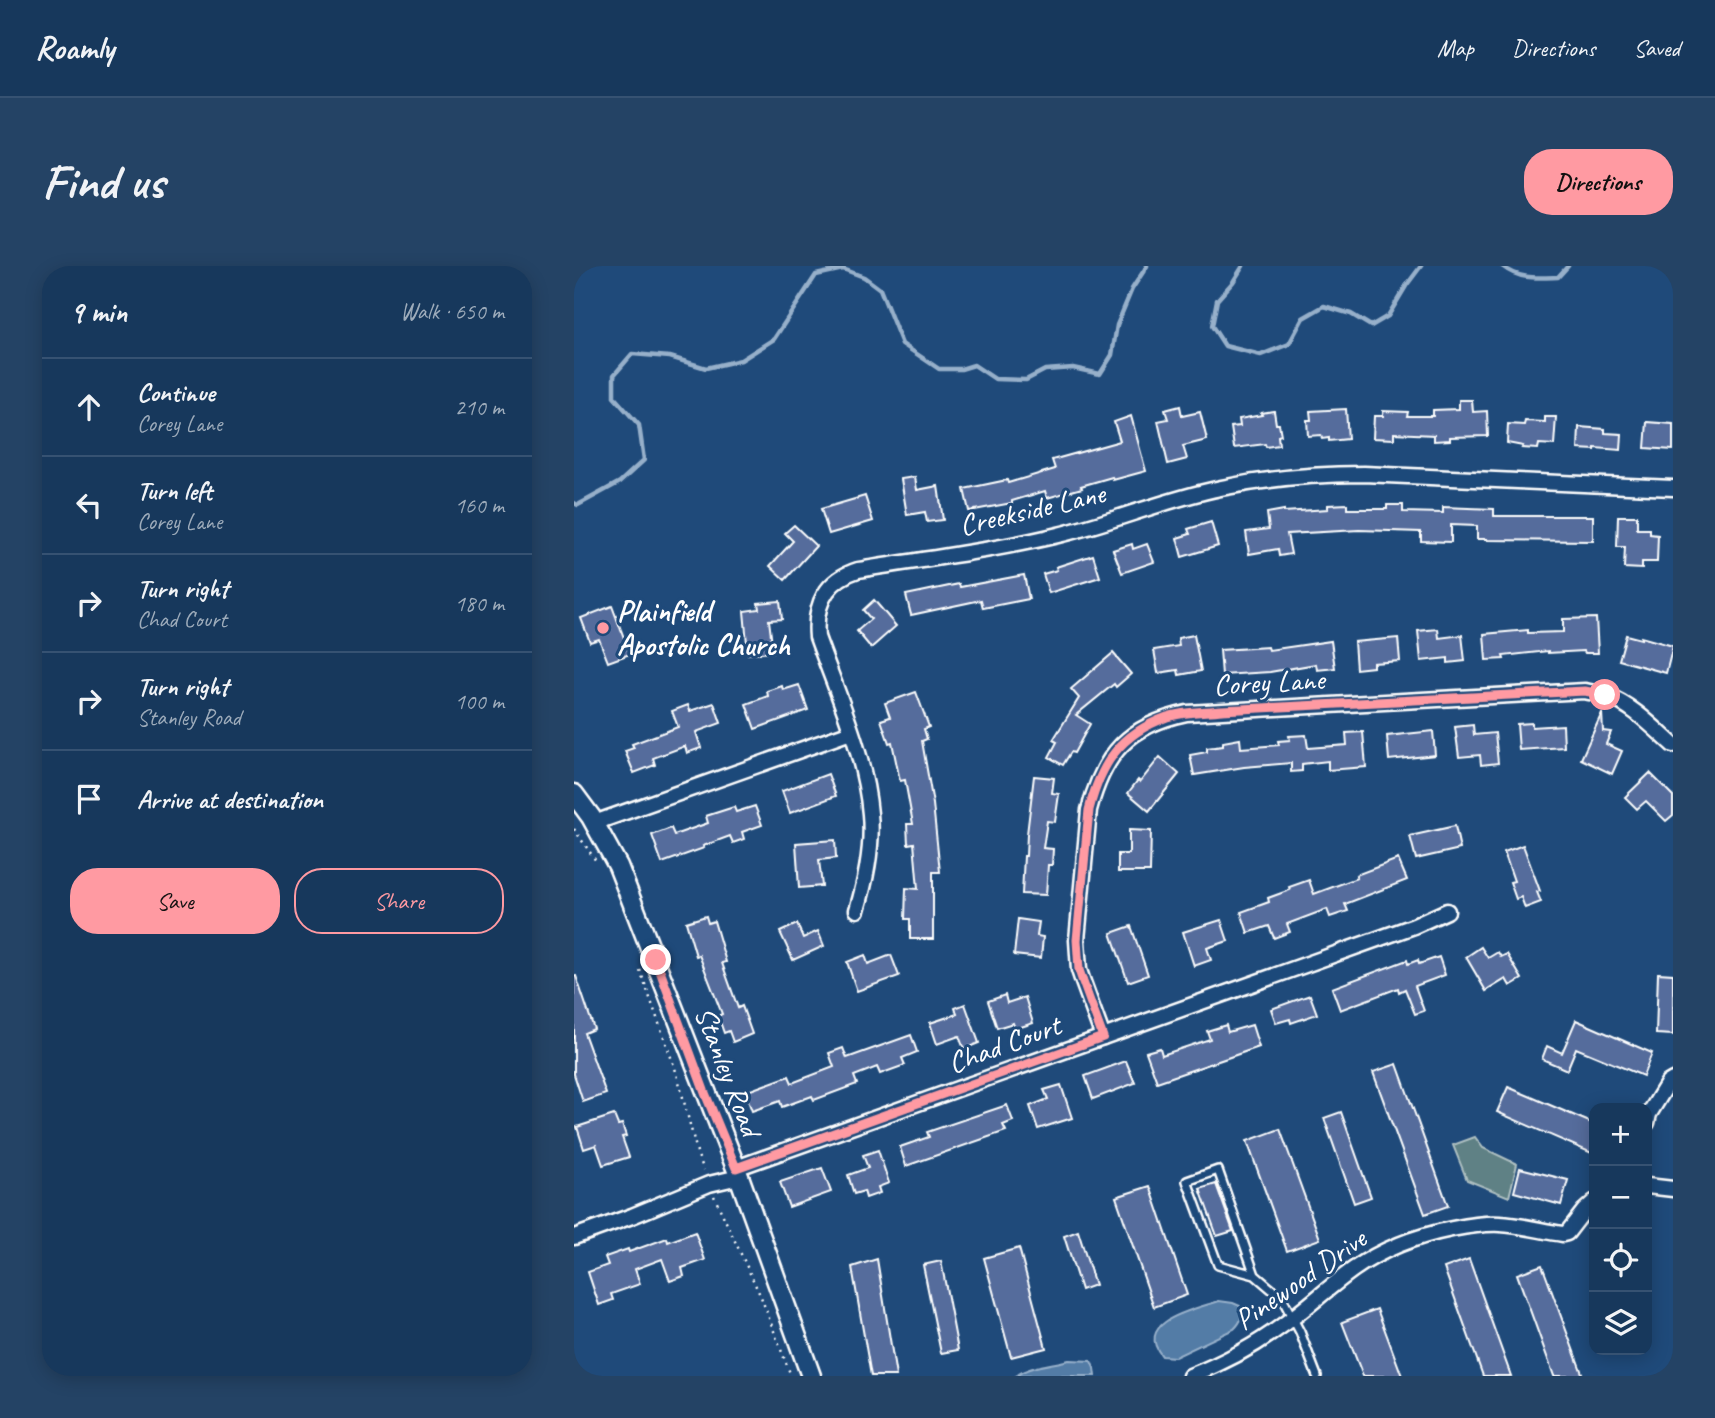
<!DOCTYPE html>
<meta charset="utf-8">
<style>
:root{--surface:#17385c;--page:#244365;--text:#f1f3f6;--muted:#9eacbb;--line:#365272;--accent:#ff9aa2}
body{margin:0;font-family:Caveat,sans-serif;background:var(--page);color:var(--text)}
.controls{position:absolute;right:21px;bottom:21px;display:grid;overflow:hidden;border-radius:14px;box-shadow:0 4px 18px #0003}
.controls button{width:63px;height:63px;display:grid;place-items:center;padding:0;border:0;border-bottom:2px solid var(--line);background:var(--surface);color:var(--text);font:35px sans-serif}
.stop{position:absolute;width:21px;height:21px;margin:-16px;border:5px solid #ff9aa2;border-radius:50%;background:#fff}
.stop.end{background:#ff9aa2;border-color:#fff;box-shadow:0 2px 7px #0008}
.list{margin:0;padding:0;list-style:none}
h2{display:flex;justify-content:space-between;align-items:center;height:91px;margin:0;padding:0 28px;font-size:30px}
h2 small{font-size:23px;font-weight:400;color:var(--muted)}
.list li{display:grid;grid-template-columns:46px 1fr auto;gap:21px;align-items:center;box-sizing:border-box;height:98px;padding:0 28px;border-top:2px solid var(--line)}
.list b{display:block;font-size:26px;white-space:nowrap}
.list p{margin:0;font-size:23px;white-space:nowrap;color:var(--muted)}
.list em{font-size:23px;font-style:normal;color:var(--muted)}
.actions{display:flex;gap:14px;padding:21px 28px}
.actions a{flex:1;padding:16px 0;border:2px solid var(--accent);border-radius:28px;text-align:center;font-size:24px;color:var(--accent)}
.actions .main{background:var(--accent);color:#111}
.icon{flex:none;width:38px;height:38px;fill:none;stroke:currentColor;stroke-width:2;stroke-linecap:round;stroke-linejoin:round}
.map{position:relative;flex:none;width:1099px;height:1110px;overflow:hidden;border-radius:28px}
header{display:flex;align-items:center;gap:42px;box-sizing:border-box;height:98px;padding:0 35px;background:var(--surface);border-bottom:2px solid var(--line)}
header strong{font-size:33px}
nav{display:flex;gap:38px;margin-inline-start:auto;font-size:24px}
.intro{display:flex;align-items:center;justify-content:space-between;box-sizing:border-box;height:168px;padding:0 42px}
h1{margin:0;font-size:49px}
.button{padding:18px 32px;border-radius:28px;background:var(--accent);color:#111;font-size:24px;font-weight:700}
main{display:flex;gap:42px;padding:0 42px}
aside{flex:1;background:var(--surface);border-radius:28px;box-shadow:0 4px 18px #0003}
.map>svg:first-child{display:block}
.green{fill:#5f8185;stroke:#afc0c2;stroke-width:2}
.water{fill:#527ba6;stroke:#97b0ca;stroke-width:2}
.lines{fill:none;stroke-linecap:round;stroke-linejoin:round}
.stream{stroke:#97b0ca;stroke-width:4.5}
.building{fill:#556c9c;stroke:#fff;stroke-width:2}
.service-casing{stroke:#fff;stroke-width:12}
.minor-casing{stroke:#fff;stroke-width:19}
.tertiary-casing{stroke:#fff;stroke-width:23}
.path{stroke:#fff;stroke-width:2.5;stroke-dasharray:2 5;stroke-linecap:butt}
.service{stroke:#1f4a7a;stroke-width:7}
.minor{stroke:#1f4a7a;stroke-width:14}
.tertiary{stroke:#1f4a7a;stroke-width:18}
.route{stroke:#ff9aa2;stroke-width:9}
.poi-dot{fill:#ff9aa2;stroke:#1f4a7a;stroke-width:2.5}
.labels{text-anchor:middle;dominant-baseline:central;stroke-width:6;stroke-linejoin:round;paint-order:stroke}
.street-label{font-size:30px;fill:#fff;stroke:#1f4a7a}
.poi-label{font-size:30px;font-weight:bold;fill:#fff;stroke:#1f4a7a;text-anchor:start}
</style>
<header>
<strong>Roamly</strong>
<nav><a>Map</a><a>Directions</a><a>Saved</a></nav>
</header>
<div class="intro"><h1>Find us</h1><a class="button">Directions</a></div>
<main>
<aside>
<h2>9 min<small>Walk · 650 m</small></h2>
<ul class="list">
<li><svg class="icon" aria-label="ahead" viewBox="0 0 24 24"><path d="M12 20V5M6 11l6-6 6 6"/></svg><div><b>Continue</b><p>Corey Lane</p></div><em>210 m</em></li>
<li><svg class="icon" aria-label="left" viewBox="0 0 24 24"><path d="M17 20v-9H6M10 6l-5 5 5 5"/></svg><div><b>Turn left</b><p>Corey Lane</p></div><em>160 m</em></li>
<li><svg class="icon" aria-label="right" viewBox="0 0 24 24"><path d="M7 20v-9h11M14 6l5 5-5 5"/></svg><div><b>Turn right</b><p>Chad Court</p></div><em>180 m</em></li>
<li><svg class="icon" aria-label="right" viewBox="0 0 24 24"><path d="M7 20v-9h11M14 6l5 5-5 5"/></svg><div><b>Turn right</b><p>Stanley Road</p></div><em>100 m</em></li>
<li><svg class="icon" aria-label="arrive" viewBox="0 0 24 24"><path d="M6 21V4h12l-3 4 3 4H6"/></svg><div><b>Arrive at destination</b></div></li>
</ul>
<div class="actions"><a class="main">Save</a><a>Share</a></div>
</aside>
<div class="map">
<svg width="1099" height="1110" viewBox="0 0 1099 1110">
<rect width="100%" height="100%" fill="#1f4a7a"/>
<filter id="ink" filterUnits="userSpaceOnUse"><feTurbulence type="fractalNoise" baseFrequency=".0143" numOctaves="2"/><feDisplacementMap in="SourceGraphic" scale="14" xChannelSelector="R" yChannelSelector="G"/><feConvolveMatrix kernelMatrix="1 2 1 2 8 2 1 2 1" color-interpolation-filters="sRGB"/></filter>
<g filter="url(#ink)">
<polygon class="green" points="901,871 909,882 943,898 935,931 893,914 879,879"/>
<g class="water">
<path d="M645 1035 659 1037 666 1040C669 1051 668 1055 660 1063L601 1091 588 1090C559 1055 622 1043 645 1035Z"/>
<path d="M495 1094 517 1095 520 1102 521 1110H442C456 1099 478 1099 495 1094Z"/>
</g>
<g class="lines">
<g class="stream">
<polyline points="669,0 659,16 643,34 638,60 651,80 687,89 715,78 729,52 750,40 777,48 797,60 814,50 832,20 847,0"/>
<path d="M928 0C946 14 962 12 984 11L994 0"/>
<polyline points="0,237 4,239 46,216 70,194 65,159 40,131 40,109 58,88 96,91 132,102 167,94 200,73 242,9 269,3 290,11 306,23 328,78 365,103 387,103 400,99 421,113 452,114 471,104 499,102 526,108 538,89 543,59 558,23 573,0"/>
</g>
</g>
<g class="building">
<polygon points="885,134 898,134 899,146 913,145 914,170 876,171 876,174 860,175 860,169 820,167 820,173 799,172 800,150 809,150 809,145 834,146 833,150 859,150 859,144 885,143"/>
<polygon points="606,140 608,150 626,146 633,174 609,180 613,193 594,198 584,155 594,153 591,144"/>
<polygon points="772,143 774,173 755,175 755,172 748,173 747,169 734,170 733,154 737,154 736,145"/>
<polygon points="700,145 702,158 705,158 707,169 704,170 705,179 692,181 691,178 660,182 657,161 666,160 665,153 688,149 687,147"/>
<polygon points="557,150 572,205 539,214 538,211 507,220 508,222 473,232 471,225 438,235 438,237 395,245 390,223 433,214 434,217 481,203 478,194 546,175 540,156"/>
<polygon points="971,151 982,151 980,179 965,178 964,183 948,182 949,180 933,177 934,158 950,159 951,155 971,156"/>
<polygon points="1073,156 1099,158 1099,184 1071,182"/>
<polygon points="1005,161 1031,163 1031,167 1048,168 1047,184 1021,182 1021,184 1004,183"/>
<polygon points="341,211 343,224 364,220 369,254 353,256 351,246 333,249 327,213"/>
<polygon points="291,230 299,255 255,268 247,243"/>
<polygon points="773,238 773,243 813,243 813,239 829,239 829,246 869,247 869,241 920,243 920,250 1019,250 1019,275 913,274 913,273 903,273 903,260 877,259 877,276 847,275 847,266 785,264 713,268 717,288 705,290 704,283 675,288 672,266 695,263 693,247 710,244 710,246 754,243 754,239"/>
<polygon points="1044,250 1063,250 1063,263 1076,263 1076,268 1084,269 1083,296 1068,296 1068,303 1050,302 1051,281 1043,281"/>
<polygon points="637,256 644,280 608,291 603,272 616,268 614,263"/>
<polygon points="220,259 242,280 211,314 196,300 219,275 211,267"/>
<polygon points="558,278 559,283 573,278 580,296 548,307 539,284"/>
<polygon points="519,289 526,311 475,327 469,308 483,304 482,301"/>
<polygon points="450,309 455,333 409,342 407,334 337,349 332,329 385,318 386,321"/>
<polygon points="300,334 322,360 297,382 283,365 297,353 289,344"/>
<polygon points="206,335 208,353 195,354 199,386 174,388 170,345 185,343 184,337"/>
<polygon points="38,340 56,388 34,396 25,373 16,376 7,352"/>
<polygon points="1022,352 1024,387 1011,387 1010,385 974,387 974,385 929,390 930,393 912,394 910,368 954,364 954,367 989,366 989,353"/>
<polygon points="864,363 865,372 888,369 891,395 874,397 874,392 847,395 844,365"/>
<polygon points="620,369 627,405 605,409 604,404 584,407 580,384 605,380 604,372"/>
<polygon points="1052,369 1067,373 1067,371 1099,380 1092,407 1045,394"/>
<polygon points="824,372 826,395 799,397 799,401 782,403 780,376"/>
<polygon points="757,375 761,402 743,404 742,398 696,406 648,409 646,384 694,381 695,384"/>
<polygon points="539,387 557,408 542,421 540,418 502,449 516,458 500,487 497,486 489,499 475,491 483,476 479,474 505,432 497,423"/>
<polygon points="225,419 234,444 181,463 172,438 194,430 193,425 208,420 209,424"/>
<polygon points="342,426 355,461 350,463 353,473 348,475 359,538 366,606 359,606 359,673 336,673 336,653 331,653 332,622 344,623 340,577 334,578 333,558 339,558 331,514 326,515 318,476 315,477 307,454 316,451 311,437"/>
<polygon points="140,437 147,457 122,466 127,482 113,487 111,480 79,492 81,499 60,507 51,485 60,482 58,478 104,461 98,445 114,439 116,445"/>
<polygon points="1028,447 1029,465 1037,466 1032,478 1048,485 1038,508 1007,493"/>
<polygon points="958,457 958,461 989,459 990,481 945,484 943,458"/>
<polygon points="899,459 900,469 921,467 924,497 907,499 906,489 885,491 881,461"/>
<polygon points="859,465 861,489 815,494 813,470"/>
<polygon points="789,466 792,501 754,504 754,495 728,498 728,505 717,506 717,497 670,501 620,509 616,489 633,486 633,482 649,480 649,476 666,473 667,482 705,479 704,475 716,474 715,470 732,469 734,482 773,479 772,467"/>
<polygon points="586,491 605,508 575,545 554,527 564,514 566,516"/>
<polygon points="1076,507 1099,530 1099,549 1092,555 1072,535 1063,543 1051,531"/>
<polygon points="254,508 262,530 216,547 208,525"/>
<polygon points="460,510 480,512 478,527 485,528 481,556 473,555 469,582 479,583 478,599 474,599 472,629 448,628 450,590 452,590 453,568"/>
<polygon points="181,540 188,559 168,566 170,573 159,577 156,570 129,580 130,582 88,597 78,569 97,562 100,569 134,557 132,550 160,541 162,546"/>
<polygon points="881,560 886,583 842,593 836,570"/>
<polygon points="555,564 577,565 576,606 544,606 544,588 555,588"/>
<polygon points="261,574 262,592 245,594 248,620 225,622 222,577"/>
<polygon points="949,579 966,625 963,626 967,636 951,642 947,631 942,633 936,616 940,615 930,586"/>
<polygon points="824,593 833,614 771,638 774,645 756,651 753,643 713,658 716,666 700,672 695,660 674,667 667,646 695,636 694,632 716,624 715,621 735,614 740,628 783,612 782,609"/>
<polygon points="132,650 134,657 140,655 152,696 148,697 164,742 168,740 178,768 159,776 155,765 150,767 144,750 148,748 125,689 122,690 112,656"/>
<polygon points="444,653 465,656 463,670 469,671 467,692 440,689"/>
<polygon points="647,654 654,675 633,682 637,694 620,700 609,666"/>
<polygon points="223,658 229,672 244,665 250,680 219,694 206,666"/>
<polygon points="557,660 574,709 554,716 537,667"/>
<polygon points="907,681 914,692 924,686 927,691 933,688 948,713 936,720 932,713 912,725 892,691"/>
<polygon points="291,689 294,698 317,689 325,710 283,725 273,696"/>
<polygon points="865,691 871,709 841,720 850,745 841,748 831,723 825,726 824,722 766,744 758,722 833,694 834,698 844,694 845,698"/>
<polygon points="1084,707 1099,708 1099,769 1082,768"/>
<polygon points="0,710 2,710 20,763 10,767 32,828 9,836 0,808"/>
<polygon points="431,729 433,737 451,731 459,757 441,763 439,757 423,762 414,735"/>
<polygon points="736,729 743,748 717,757 716,753 702,757 697,743"/>
<polygon points="391,738 405,777 390,783 385,770 363,778 356,757 383,748 381,742"/>
<polygon points="1002,754 1078,787 1069,810 1002,782 993,804 968,793 973,780 988,787"/>
<polygon points="652,759 654,766 678,759 685,781 583,816 572,786 586,782 588,789 636,773 633,765"/>
<polygon points="337,769 343,786 328,792 331,799 306,808 303,801 280,810 283,818 240,834 238,830 208,841 206,835 178,845 171,826 215,810 218,817 260,801 255,787 269,782 273,792"/>
<polygon points="552,795 561,817 519,833 511,810"/>
<polygon points="823,798 874,940 851,948 799,806"/>
<polygon points="487,819 498,852 464,863 456,840 474,833 470,824"/>
<polygon points="934,821 1020,858 1020,888 923,846"/>
<polygon points="433,839 439,855 429,859 432,865 332,900 326,881 355,871 353,866"/>
<polygon points="767,846 797,931 780,937 750,852"/>
<polygon points="40,849 44,859 48,858 52,870 48,871 55,891 29,899 22,879 10,883 3,861"/>
<polygon points="706,863 746,973 713,985 673,875"/>
<polygon points="304,884 315,917 304,921 306,927 292,932 290,925 280,928 274,909 294,902 289,889"/>
<polygon points="248,902 257,926 215,941 206,916"/>
<polygon points="946,902 994,914 987,939 940,926"/>
<polygon points="642,918 659,965 643,970 626,923"/>
<polygon points="576,920 613,1029 580,1041 542,931"/>
<polygon points="504,965 521,1019 507,1024 490,970"/>
<polygon points="121,966 131,994 108,1002 110,1010 96,1015 88,993 61,1003 66,1018 37,1028 39,1034 25,1039 14,1006 34,999 31,991 54,983 55,986 93,972 94,976"/>
<polygon points="445,982 472,1082 437,1091 410,992"/>
<polygon points="303,993 322,1110 297,1110 278,1001"/>
<polygon points="895,993 937,1110 909,1110 870,1002"/>
<polygon points="367,995 384,1084 367,1087 349,999"/>
<polygon points="968,999 1009,1110 980,1110 943,1008"/>
<polygon points="803,1043 828,1110 789,1110 768,1056"/>
</g>
<g class="lines">
<defs>
<polyline id="service" points="681,1009 644,904 613,915 644,999 681,1009 708,1032 726,1066 743,1110"/>
<g id="minor">
<polyline points="20,557 277,466"/>
<path d="M283 644C292 614 299 580 296 548 291 488 263 427 243 371 240 338 252 314 284 304 351 293 418 285 484 269 539 256 592 233 647 222 695 212 742 208 790 208L1099 222"/>
<path d="M529 771 509 716 505 704 503 674 515 544C530 487 555 459 613 447L1011 425C1018 427 1026 427 1033 430 1058 439 1079 461 1099 479"/>
<polyline points="1073,857 1075,848 1094,817 1099,814"/>
<polyline points="162,902 840,660 873,645"/>
<polyline points="1073,920 1099,923"/>
<polyline points="0,971 58,950 135,918 165,911"/>
<path d="M616 1110C649 1097 681 1080 709 1059 734 1041 756 1020 780 1003 810 982 843 970 878 963 894 960 910 957 926 958 947 959 968 965 989 968L993 967 1010 945 1020 936"/>
</g>
<polyline id="tertiary" points="0,528 17,551 44,600 162,902 237,1110"/>
</defs>
<use href="#service" class="service-casing"/>
<use href="#minor" class="minor-casing"/>
<use href="#tertiary" class="tertiary-casing"/>
<g class="path">
<polyline points="0,563 22,595"/>
<polyline points="66,704 103,808 124,890 130,904"/>
<polyline points="140,930 187,1031 217,1110"/>
</g>
<use href="#service" class="service"/>
<use href="#minor" class="minor"/>
<use href="#tertiary" class="tertiary"/>
</g>
</g>
<g class="lines" filter="url(#ink)">
<path class="route" d="M82 694 131 827 162 902 529 771 509 716 505 704 503 674 515 544C527 497 546 468 593 451 611 445 630 446 648 444L1011 425 1031 429"/>
</g>
<circle class="poi-dot" cx="29" cy="362" r="7"/>
<g class="labels">
<g class="street-label">
<text transform="translate(458 243) rotate(-13)">Creekside Lane</text>
<text transform="translate(695 416) rotate(-3)">Corey Lane</text>
<text transform="translate(430 778) rotate(-20)">Chad Court</text>
<text transform="translate(154 805) rotate(69)">Stanley Road</text>
<text transform="translate(726 1013) rotate(-35)">Pinewood Drive</text>
</g>
<g class="poi-label">
<text x="43" y="345">Plainfield<tspan x="43" dy="34">Apostolic Church</tspan></text>
</g>
</g>
</svg>
<div class="controls">
<button>+</button>
<button>−</button>
<button><svg class="icon" aria-label="locate" viewBox="0 0 24 24"><circle cx="12" cy="12" r="6"/><path d="M12 2v4M12 18v4M2 12h4M18 12h4"/></svg></button>
<button><svg class="icon" aria-label="layers" viewBox="0 0 24 24"><path d="M12 4l9 5-9 5-9-5zM3 14l9 5 9-5"/></svg></button>
</div>
<div class="stop" style="left:1031px;top:429px"></div>
<div class="stop end" style="left:82px;top:694px"></div>
</div>
</main>
